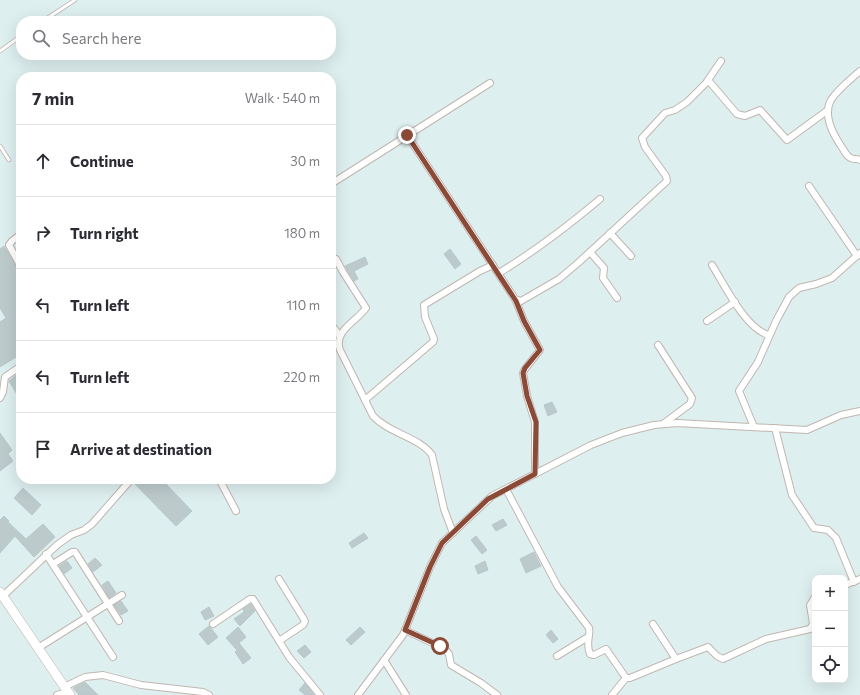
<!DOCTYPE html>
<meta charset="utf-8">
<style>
:root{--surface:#fff;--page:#f2f2f3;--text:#2b2b33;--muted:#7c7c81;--line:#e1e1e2}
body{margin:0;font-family:Commissioner,sans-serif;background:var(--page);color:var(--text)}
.controls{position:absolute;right:12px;bottom:12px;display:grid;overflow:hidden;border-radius:8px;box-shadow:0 4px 16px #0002}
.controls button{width:36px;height:36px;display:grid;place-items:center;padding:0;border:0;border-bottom:1px solid var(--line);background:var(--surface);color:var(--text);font:20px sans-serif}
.stop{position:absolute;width:12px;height:12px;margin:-9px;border:3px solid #8a4a37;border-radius:50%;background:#fff}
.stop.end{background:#8a4a37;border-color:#fff;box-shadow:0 1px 4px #0008}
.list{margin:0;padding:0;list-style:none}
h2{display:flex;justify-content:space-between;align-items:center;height:52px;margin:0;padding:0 16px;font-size:17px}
h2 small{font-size:13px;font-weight:400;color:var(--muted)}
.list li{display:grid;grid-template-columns:26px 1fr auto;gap:12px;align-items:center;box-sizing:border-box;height:72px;padding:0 16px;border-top:1px solid var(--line)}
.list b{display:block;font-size:15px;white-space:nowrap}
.list em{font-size:13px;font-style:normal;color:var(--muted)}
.icon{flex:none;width:22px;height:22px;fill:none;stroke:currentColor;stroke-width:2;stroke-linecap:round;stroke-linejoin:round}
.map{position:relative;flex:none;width:860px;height:695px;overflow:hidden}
.search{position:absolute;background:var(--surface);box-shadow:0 4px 16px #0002;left:16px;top:16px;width:320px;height:44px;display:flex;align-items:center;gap:10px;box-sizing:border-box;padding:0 14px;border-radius:16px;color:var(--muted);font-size:15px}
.panel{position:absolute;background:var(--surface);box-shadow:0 4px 16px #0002;left:16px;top:72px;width:320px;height:412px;border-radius:16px}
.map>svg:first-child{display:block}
.building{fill:#bdcacb;stroke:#b7c9cb}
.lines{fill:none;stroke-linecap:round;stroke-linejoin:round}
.lane-casing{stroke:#c1b6b1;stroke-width:4.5}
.street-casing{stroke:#c1b6b1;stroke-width:8}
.secondary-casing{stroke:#c1b6b1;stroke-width:10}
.lane{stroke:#fff;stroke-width:3}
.street{stroke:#fff;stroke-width:6}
.secondary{stroke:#fff;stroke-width:9}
.route{stroke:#8a4a37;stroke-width:5}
</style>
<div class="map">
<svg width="860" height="695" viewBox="0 0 860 695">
<rect width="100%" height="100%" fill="#deefef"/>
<g class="building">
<polygon points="4,246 21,274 21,334 15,337 21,348 21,354 0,367 0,322 6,318 0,308 0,249"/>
<polygon points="450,249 461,264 455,269 444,254"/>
<polygon points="365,257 368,264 354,271 358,279 354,281 345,266"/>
<polygon points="21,371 21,401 9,381"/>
<polygon points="552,402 557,412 548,416 544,405"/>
<polygon points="0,433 12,450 8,454 13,461 0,471"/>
<polygon points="130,479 161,479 192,511 176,526"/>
<polygon points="23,488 41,505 32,515 14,498"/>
<polygon points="4,516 9,521 8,522 26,539 43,524 55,537 34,557 15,536 0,553 0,520"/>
<polygon points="503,519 507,525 496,531 492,525"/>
<polygon points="364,533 368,538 352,548 349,543"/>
<polygon points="476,536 487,550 482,554 471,540"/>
<polygon points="534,552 541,566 526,573 520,559"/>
<polygon points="95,558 102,565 93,572 88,564"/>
<polygon points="67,561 72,568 64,574 59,566"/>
<polygon points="485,561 488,570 478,574 475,566"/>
<polygon points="108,581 116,593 109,598 102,585"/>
<polygon points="121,601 128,611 121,615 114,605"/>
<polygon points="251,604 255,611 240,626 234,619 244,612 243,609"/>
<polygon points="209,607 214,616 205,620 201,612"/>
<polygon points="209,626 218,637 208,645 199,634"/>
<polygon points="238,627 246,637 239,643 251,658 243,664 235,652 237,650 226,638"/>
<polygon points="360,627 365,632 351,645 346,640"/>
<polygon points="551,630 558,639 553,643 546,635"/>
<polygon points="305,645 311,652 304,658 297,651"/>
<polygon points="85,682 98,695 79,695 73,688"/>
<polygon points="305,683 314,695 305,695 299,690"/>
</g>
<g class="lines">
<defs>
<g id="lane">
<polyline points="43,21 75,0"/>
<polyline points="0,51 21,36"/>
<polyline points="0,146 9,160"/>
</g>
<g id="street">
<path d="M860 71C850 80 838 89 831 100 822 116 834 136 843 149 845 152 847 157 851 158 854 160 857 158 860 160"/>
<polyline points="708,80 737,114 745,116 760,110 787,140 828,110"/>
<polyline points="407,135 515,299 521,301 559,279 578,263 667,181 666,176 645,147 642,138 665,113 675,110 687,102 706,83 721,61"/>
<polyline points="331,184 490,83"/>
<polyline points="809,186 857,256"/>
<polyline points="610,233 631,256"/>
<polyline points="21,234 12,241 9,245 21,267"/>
<polyline points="590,252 604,268 603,278 617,298"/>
<path d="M331 257 336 259 343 272 366 308C356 322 333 331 340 350L373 416C390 434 419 437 432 455L444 509 453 533"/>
<path d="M712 265C724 284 746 330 769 335"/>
<path d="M499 273C535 251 568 226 600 199"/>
<polyline points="516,301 524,321 540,350 525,369 523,373 527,396 535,422 535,474"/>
<polyline points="707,321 735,302"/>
<polyline points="331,324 339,335"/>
<polyline points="658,345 692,398 690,404 663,424"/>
<polyline points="0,398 3,392 5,377 21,366"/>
<polyline points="365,400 433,342 434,339 425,317 424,305 480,271 493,265"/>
<polyline points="754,427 739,391 758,362 776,321 789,297 799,288 816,284 832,278 860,253"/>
<polyline points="775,428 792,495 814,528 828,530 836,538 854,582"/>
<polyline points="219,479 236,511"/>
<path d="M506 489 558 587 589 628C591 636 585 642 590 654L594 655 606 649 626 678H630L676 659"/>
<polyline points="46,554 113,657"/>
<polyline points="53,564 72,552 75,552 119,621"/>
<polyline points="279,579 305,621 303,625 279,641"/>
<polyline points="845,585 860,579"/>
<polyline points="3,596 57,545 71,535 84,530 92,524 128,483"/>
<polyline points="213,624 250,599 253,599 289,657 320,695"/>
<polyline points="653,624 676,659 708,647 717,656 723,659 766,639 810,629 813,624 810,605 815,597"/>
<polyline points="405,630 445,649 449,654 451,665 481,683 497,695"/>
<polyline points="38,648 122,595"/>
<polyline points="557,656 588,637"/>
<polyline points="384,660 406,695"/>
<polyline points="64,687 85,677 103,675 141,685 203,692 209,695"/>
<polyline points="57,695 68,692"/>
<polyline points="358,695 403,635 430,567 442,543 492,496 591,445 622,433 654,425 677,423 807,430 841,415 860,411"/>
<polyline points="612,695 626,678"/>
</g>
<polyline id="secondary" points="0,592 70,695"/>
</defs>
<use href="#lane" class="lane-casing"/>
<use href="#street" class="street-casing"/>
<use href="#secondary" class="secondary-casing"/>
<use href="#lane" class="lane"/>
<use href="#street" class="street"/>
<use href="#secondary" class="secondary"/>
</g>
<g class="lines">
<polyline class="route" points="407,135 516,301 524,321 540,350 525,368 523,373 527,396 536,422 535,474 488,499 442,543 430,567 405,630 440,646"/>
</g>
</svg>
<div class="controls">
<button>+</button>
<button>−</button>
<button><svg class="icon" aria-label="locate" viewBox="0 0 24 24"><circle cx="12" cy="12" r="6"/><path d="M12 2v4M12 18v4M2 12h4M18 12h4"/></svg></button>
</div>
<div class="stop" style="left:440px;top:646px"></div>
<div class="stop end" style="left:407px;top:135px"></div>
<div class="search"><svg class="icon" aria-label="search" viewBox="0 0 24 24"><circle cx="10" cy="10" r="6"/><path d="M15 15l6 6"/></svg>Search here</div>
<section class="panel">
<h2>7 min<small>Walk · 540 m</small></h2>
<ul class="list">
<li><svg class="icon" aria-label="ahead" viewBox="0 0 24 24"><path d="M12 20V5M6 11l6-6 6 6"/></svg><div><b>Continue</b></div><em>30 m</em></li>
<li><svg class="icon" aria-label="right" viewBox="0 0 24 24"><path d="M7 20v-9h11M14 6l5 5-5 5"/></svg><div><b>Turn right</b></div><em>180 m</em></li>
<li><svg class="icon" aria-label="left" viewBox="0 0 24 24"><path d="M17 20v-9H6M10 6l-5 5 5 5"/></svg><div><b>Turn left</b></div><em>110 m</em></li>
<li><svg class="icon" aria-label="left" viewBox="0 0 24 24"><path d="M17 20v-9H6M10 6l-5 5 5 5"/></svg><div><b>Turn left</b></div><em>220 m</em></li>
<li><svg class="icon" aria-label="arrive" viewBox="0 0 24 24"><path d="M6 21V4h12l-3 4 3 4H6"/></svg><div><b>Arrive at destination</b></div></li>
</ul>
</section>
</div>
